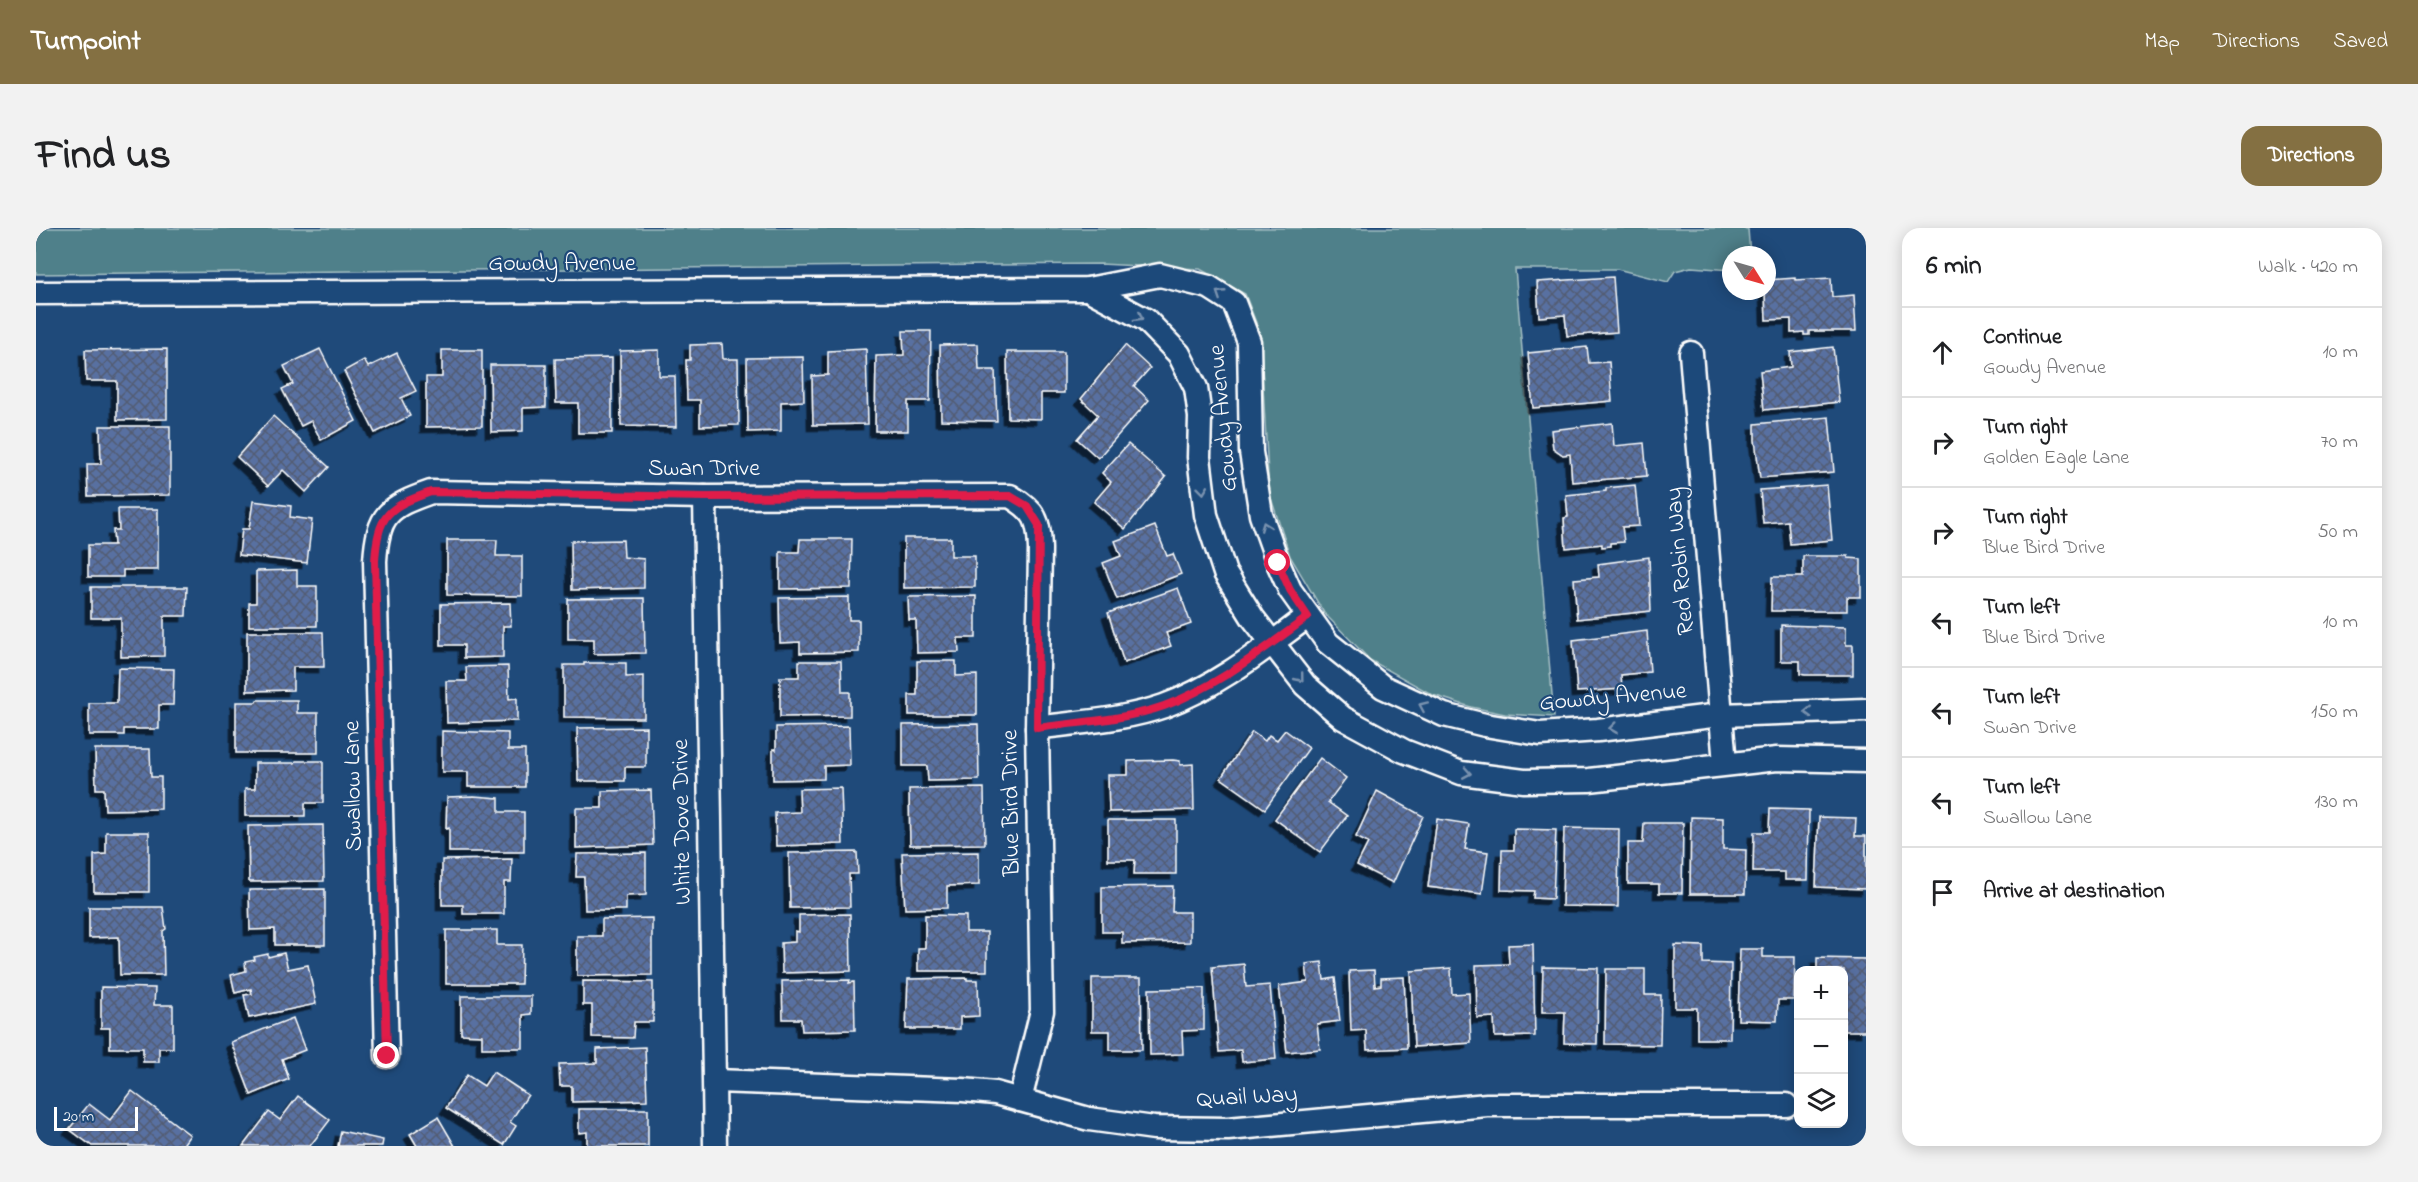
<!DOCTYPE html>
<meta charset="utf-8">
<style>
:root{--surface:#fff;--page:#f2f2f2;--text:#202124;--muted:#757577;--line:#e0e0e0;--accent:#847042}
body{margin:0;font-family:"Indie Flower",sans-serif;background:var(--page);color:var(--text)}
.controls{position:absolute;right:18px;bottom:18px;display:grid;overflow:hidden;border-radius:12px;box-shadow:0 3px 15px #0003}
.controls button{width:54px;height:54px;display:grid;place-items:center;padding:0;border:0;border-bottom:2px solid var(--line);background:var(--surface);color:var(--text);font:30px sans-serif}
.compass{position:absolute;left:1686px;top:18px;width:54px;height:54px;border-radius:50%;background:var(--surface);box-shadow:0 3px 15px #0003;rotate:127deg}
.scale{position:absolute;left:18px;bottom:15px;width:84px;box-sizing:border-box;padding-left:6px;border:3px solid #fff;border-top:0;font-size:16px;line-height:21px;white-space:nowrap;color:#fff;-webkit-text-stroke:4px #1f4a7a;paint-order:stroke}
.stop{position:absolute;width:18px;height:18px;margin:-14px;border:4px solid #e11d48;border-radius:50%;background:#fff}
.stop.end{background:#e11d48;border-color:#fff;box-shadow:0 2px 6px #0008}
.list{margin:0;padding:0;list-style:none}
h2{display:flex;justify-content:space-between;align-items:center;height:78px;margin:0;padding:0 24px;font-size:26px}
h2 small{font-size:20px;font-weight:400;color:var(--muted)}
.list li{display:grid;grid-template-columns:39px 1fr auto;gap:18px;align-items:center;box-sizing:border-box;height:90px;padding:0 24px;border-top:2px solid var(--line)}
.list b{display:block;font-size:22px;white-space:nowrap}
.list p{margin:0;font-size:20px;white-space:nowrap;color:var(--muted)}
.list em{font-size:20px;font-style:normal;color:var(--muted)}
.icon{flex:none;width:33px;height:33px;fill:none;stroke:currentColor;stroke-width:2;stroke-linecap:round;stroke-linejoin:round}
.map{position:relative;flex:none;width:1830px;height:918px;overflow:hidden;border-radius:18px}
header{display:flex;align-items:center;gap:36px;box-sizing:border-box;height:84px;padding:0 30px;background:var(--accent);color:#fff}
header strong{font-size:28px}
nav{display:flex;gap:33px;margin-inline-start:auto;font-size:21px}
.intro{display:flex;align-items:center;justify-content:space-between;box-sizing:border-box;height:144px;padding:0 36px}
h1{margin:0;font-size:42px}
.button{padding:15px 27px;border-radius:18px;background:var(--accent);color:#fff;font-size:21px;font-weight:700}
main{display:flex;gap:36px;padding:0 36px}
aside{flex:1;background:var(--surface);border-radius:18px;box-shadow:0 3px 15px #0003}
.map>svg:first-child{display:block}
.grass{fill:#4f808a;stroke:#a7c0c4;stroke-width:1.5}
.building{fill:url(#building-cross-hatch);stroke:#fff;stroke-width:1.5;filter:url(#shadow)}
.lines{fill:none;stroke-linecap:round;stroke-linejoin:round}
.street-casing{stroke:#fff;stroke-width:27}
.street{stroke:#1f4a7a;stroke-width:22}
.oneway{stroke:#7992af}
.route{stroke:#e11d48;stroke-width:8}
.labels{text-anchor:middle;dominant-baseline:central;stroke-width:4.5;stroke-linejoin:round;paint-order:stroke}
.street-label{font-size:24px;fill:#fff;stroke:#1f4a7a}
</style>
<header>
<strong>Turnpoint</strong>
<nav><a>Map</a><a>Directions</a><a>Saved</a></nav>
</header>
<div class="intro"><h1>Find us</h1><a class="button">Directions</a></div>
<main>
<div class="map">
<svg width="1830" height="918" viewBox="0 0 1830 918">
<defs>
<pattern id="building-cross-hatch" width="8" height="8" patternUnits="userSpaceOnUse" patternTransform="scale(1.5)"><rect width="8" height="8" fill="#5970a1"/><path d="M0 0l8 8M0 8l8-8" fill="none" stroke="#525c72"/></pattern>
<filter id="shadow"><feDropShadow dx="-5.5" dy="5.5" stdDeviation="0" flood-color="#0009"/></filter>
</defs>
<rect width="100%" height="100%" fill="#1f4a7a"/>
<filter id="ink" filterUnits="userSpaceOnUse"><feTurbulence type="fractalNoise" baseFrequency=".0167" numOctaves="2"/><feDisplacementMap in="SourceGraphic" scale="12" xChannelSelector="R" yChannelSelector="G"/><feConvolveMatrix kernelMatrix="1 2 1 2 8 2 1 2 1" color-interpolation-filters="sRGB"/></filter>
<g filter="url(#ink)">
<polygon class="grass" points="0,0 1705,0 1712,1 1714,27 1695,27 1695,42 1655,39 1639,43 1632,54 1581,41 1479,41 1518,489 1469,486 1435,479 1397,467 1334,432 1288,385 1254,328 1233,264 1224,105 1209,66 1164,41 1064,36 0,46"/>
<g class="building">
<polygon points="1577,49 1581,104 1531,108 1529,87 1503,89 1501,54"/>
<polygon points="1759,50 1759,52 1795,50 1796,69 1818,67 1820,103 1773,103 1773,107 1768,107 1768,104 1755,105 1755,91 1730,92 1729,63 1731,63 1731,52"/>
<polygon points="867,103 895,103 894,173 872,173 872,203 839,203 840,128 868,127"/>
<polygon points="686,116 687,131 702,131 703,197 664,198 664,172 651,172 650,132 654,132 654,117"/>
<polygon points="942,116 943,142 959,142 961,193 905,192 904,117"/>
<polygon points="1089,117 1114,140 1098,158 1113,172 1062,230 1041,211 1062,187 1045,171"/>
<polygon points="1551,119 1553,135 1573,134 1576,173 1497,180 1492,125"/>
<polygon points="1797,119 1803,174 1728,182 1724,143 1755,139 1754,124"/>
<polygon points="131,121 131,191 81,192 81,153 50,153 49,122"/>
<polygon points="284,121 320,193 285,212 275,193 265,198 246,161 257,156 248,138"/>
<polygon points="830,121 832,196 777,197 776,148 792,147 792,123"/>
<polygon points="406,122 446,122 446,198 390,199 390,149 406,149"/>
<polygon points="623,122 623,148 639,148 640,199 585,198 584,123"/>
<polygon points="971,124 1028,124 1028,165 1005,165 1005,191 972,190"/>
<polygon points="361,125 380,163 365,170 374,188 339,205 308,143 328,132 332,139"/>
<polygon points="767,129 768,173 745,174 745,203 712,204 711,130"/>
<polygon points="576,130 576,205 542,205 542,175 520,175 519,131"/>
<polygon points="454,137 510,137 510,179 487,180 487,203 455,204"/>
<polygon points="237,188 293,239 270,264 247,242 232,258 201,229"/>
<polygon points="1793,189 1798,244 1724,250 1719,212 1719,196"/>
<polygon points="1576,195 1578,218 1608,215 1611,248 1536,254 1534,226 1527,227 1517,220 1515,202"/>
<polygon points="64,198 134,198 134,267 52,268 51,236 65,236"/>
<polygon points="1092,216 1130,249 1089,301 1058,274 1075,254 1066,245"/>
<polygon points="1599,257 1603,298 1586,299 1588,314 1574,315 1574,318 1566,319 1566,316 1530,320 1528,290 1532,289 1530,267 1570,263 1570,260"/>
<polygon points="1791,257 1796,312 1754,316 1752,293 1727,295 1724,262"/>
<polygon points="217,273 255,278 254,289 276,292 271,335 203,327 206,301 213,301"/>
<polygon points="82,281 122,281 122,342 87,342 87,349 52,349 52,317 78,317 77,302 83,302"/>
<polygon points="1119,298 1131,328 1137,326 1145,346 1081,371 1067,335 1085,328 1079,313"/>
<polygon points="868,310 915,310 915,328 939,328 939,359 868,360"/>
<polygon points="764,311 816,311 815,360 744,361 744,324 763,324"/>
<polygon points="411,312 461,312 460,328 486,328 486,368 411,367"/>
<polygon points="587,312 588,329 608,331 608,360 536,362 535,313"/>
<polygon points="1767,328 1812,328 1812,330 1825,331 1825,369 1811,369 1811,383 1735,383 1736,349 1767,349"/>
<polygon points="1613,329 1615,383 1541,391 1538,351 1563,349 1562,336"/>
<polygon points="261,342 261,358 281,358 281,398 213,398 213,375 220,375 220,343"/>
<polygon points="55,359 151,359 150,388 128,388 128,428 85,429 85,390 55,390"/>
<polygon points="1142,360 1155,396 1130,405 1135,418 1088,435 1072,385"/>
<polygon points="940,368 940,410 922,410 923,424 881,425 880,392 873,392 872,369"/>
<polygon points="813,369 813,392 823,392 823,424 764,425 764,414 744,415 743,370"/>
<polygon points="608,370 609,425 558,426 558,411 532,411 532,371"/>
<polygon points="474,375 475,398 467,398 467,429 428,430 428,417 405,417 405,376"/>
<polygon points="1745,397 1810,399 1810,417 1817,417 1817,447 1769,447 1764,446 1764,433 1745,433"/>
<polygon points="1611,403 1614,444 1585,447 1586,461 1541,464 1537,412"/>
<polygon points="211,404 287,404 288,439 257,439 257,462 211,463"/>
<polygon points="763,433 805,433 806,464 814,464 814,488 744,489 744,449 763,449"/>
<polygon points="881,433 920,433 920,448 941,447 941,487 873,487 873,467 881,467"/>
<polygon points="548,435 590,435 590,449 608,448 608,490 528,489 528,437 548,437"/>
<polygon points="472,438 473,471 481,470 481,493 411,495 410,453 431,453 430,439"/>
<polygon points="82,440 138,441 137,477 123,477 123,501 88,501 88,507 53,507 53,475 81,475"/>
<polygon points="221,472 261,472 261,485 282,485 282,525 200,525 200,474 220,474"/>
<polygon points="942,496 943,552 892,553 891,538 867,538 867,497"/>
<polygon points="813,498 814,537 788,538 788,551 737,552 737,521 740,522 740,499"/>
<polygon points="610,499 610,539 589,539 589,553 542,553 541,500"/>
<polygon points="1249,502 1273,520 1229,581 1185,550 1216,504 1229,513 1233,507 1241,512"/>
<polygon points="406,503 472,505 472,522 489,522 489,559 432,559 432,544 406,544"/>
<polygon points="59,521 114,521 115,549 125,549 125,581 69,582 68,561 60,561"/>
<polygon points="1284,530 1310,550 1292,574 1311,588 1284,624 1239,591"/>
<polygon points="1137,532 1144,533 1144,537 1157,536 1158,582 1073,584 1072,547 1092,547 1092,533"/>
<polygon points="260,533 287,533 287,575 269,575 269,588 209,588 209,561 219,561 219,535 259,535"/>
<polygon points="805,560 807,616 740,618 739,585 764,584 763,561"/>
<polygon points="948,560 949,616 874,617 873,561"/>
<polygon points="615,562 617,617 540,620 540,580 566,580 566,563"/>
<polygon points="1341,563 1387,588 1357,655 1321,637 1332,615 1320,609"/>
<polygon points="438,568 463,570 463,584 488,584 488,624 413,624 413,600 410,601 411,569"/>
<polygon points="1734,581 1773,582 1772,652 1749,652 1749,644 1717,644 1718,604 1733,604"/>
<polygon points="1655,589 1687,590 1687,621 1710,622 1709,666 1654,666"/>
<polygon points="1783,589 1820,590 1819,608 1830,608 1830,661 1780,659"/>
<polygon points="1401,591 1433,596 1429,621 1452,624 1446,666 1392,659"/>
<polygon points="1072,592 1140,592 1140,646 1098,646 1099,632 1072,632"/>
<polygon points="1608,595 1647,595 1646,665 1623,665 1623,656 1592,656 1592,615 1607,615"/>
<polygon points="287,597 288,653 213,654 212,598"/>
<polygon points="1528,600 1583,601 1582,679 1526,678"/>
<polygon points="1478,601 1520,602 1517,671 1497,670 1498,663 1465,662 1466,622 1478,622"/>
<polygon points="70,604 113,604 113,664 58,664 58,627 70,626"/>
<polygon points="821,624 822,646 813,646 814,679 754,680 753,625"/>
<polygon points="943,624 943,657 911,658 911,680 869,681 866,625"/>
<polygon points="610,625 610,667 590,668 590,682 549,682 548,649 540,649 541,626"/>
<polygon points="476,631 475,654 468,654 468,686 427,686 427,677 406,677 406,632"/>
<polygon points="1137,658 1136,684 1154,684 1154,714 1086,715 1086,704 1066,704 1066,659"/>
<polygon points="289,661 289,717 239,717 239,701 214,702 213,662"/>
<polygon points="53,679 127,679 130,701 127,703 128,747 84,747 83,709 53,710"/>
<polygon points="814,686 815,743 746,745 745,715 759,714 759,703 763,704 763,687"/>
<polygon points="889,687 930,688 930,704 951,704 951,743 882,743 882,720 889,720"/>
<polygon points="616,690 616,747 541,748 541,708 566,708 566,691"/>
<polygon points="410,702 461,702 461,717 486,717 485,756 410,756"/>
<polygon points="1497,716 1499,808 1459,809 1458,789 1441,790 1440,737 1473,736 1472,717"/>
<polygon points="1639,717 1667,718 1667,735 1695,736 1694,811 1661,811 1661,780 1639,780"/>
<polygon points="1704,721 1727,721 1727,729 1759,729 1758,772 1742,772 1741,793 1702,792"/>
<polygon points="248,725 252,741 272,737 280,776 213,790 208,767 216,766 215,761 199,765 195,747 210,743 209,734 219,732 218,729 232,726 232,729"/>
<polygon points="1781,730 1830,731 1830,803 1808,803 1808,742 1781,742"/>
<polygon points="1286,734 1288,752 1299,750 1304,793 1281,796 1284,821 1251,824 1243,758 1272,754 1270,736"/>
<polygon points="1208,736 1210,759 1234,757 1240,831 1206,834 1205,822 1183,824 1176,739"/>
<polygon points="1507,739 1562,740 1561,816 1528,815 1529,784 1506,784"/>
<polygon points="1415,740 1416,766 1433,765 1435,815 1378,819 1375,743"/>
<polygon points="1570,741 1609,741 1609,767 1625,767 1624,817 1569,816"/>
<polygon points="1338,742 1339,758 1345,757 1345,750 1368,749 1371,820 1331,822 1330,802 1315,803 1313,743"/>
<polygon points="931,750 931,752 942,752 943,788 924,789 924,801 870,801 872,751"/>
<polygon points="1056,750 1105,750 1106,822 1074,822 1074,803 1056,803"/>
<polygon points="814,752 813,755 818,754 819,802 766,803 765,791 747,791 746,753"/>
<polygon points="547,753 617,754 617,794 598,794 597,810 556,809 556,777 547,777"/>
<polygon points="65,759 119,760 118,777 137,777 137,820 123,820 123,834 107,834 107,820 74,820 74,800 65,800"/>
<polygon points="1168,760 1168,802 1146,803 1147,826 1114,827 1113,761"/>
<polygon points="425,768 495,768 495,786 487,787 487,820 446,820 446,807 425,806"/>
<polygon points="257,790 269,822 246,831 253,851 215,867 195,814"/>
<polygon points="609,819 611,872 536,874 536,858 524,858 523,836 561,835 561,821"/>
<polygon points="457,844 492,867 474,894 480,898 468,917 410,880 431,847 448,858"/>
<polygon points="96,863 154,907 146,918 56,918 33,901 53,876 74,892"/>
<polygon points="262,868 294,892 274,918 207,918 233,884 244,892"/>
<polygon points="543,881 612,881 612,918 551,918 551,904 543,905"/>
<polygon points="402,889 419,918 381,918 374,906"/>
<polygon points="305,903 347,912 346,918 302,918"/>
</g>
<g class="lines">
<defs>
<g id="street">
<polyline points="1052,61 1110,92 1143,126 1160,160 1164,189 1163,229 1170,287 1189,345 1217,390 1269,457 1307,490 1368,523 1425,545 1488,553 1553,552 1741,531 1830,533"/>
<polyline points="0,65 1052,61 1124,47 1173,59 1198,75 1213,114 1215,224 1225,287 1242,335 1254,362 1292,415 1347,459 1408,487 1449,497 1504,506 1562,502 1684,487 1830,482"/>
<polyline points="1655,125 1689,536"/>
<polyline points="669,269 679,918"/>
<path d="M1001 500C1043 494 1088 492 1128 478 1182 458 1226 422 1271 389"/>
<path d="M351 828 339 333C342 286 352 279 395 264L669 269 974 268C1000 283 1003 292 1004 321L1001 500 1006 783 984 872"/>
<polyline points="679,853 927,862 959,865 1053,891 1118,900 1192,901 1451,877 1750,877"/>
</g>
</defs>
<use href="#street" class="street-casing"/>
<use href="#street" class="street"/>
</g>
<defs><path id="oneway-chevron" d="M-2-3.5L2.5 0L-2 3.5" fill="none" stroke-width="1.6" stroke-linecap="round" stroke-linejoin="round" transform="scale(1.5)"/></defs>
<g class="oneway">
<use href="#oneway-chevron" transform="translate(1184 66) rotate(-147)"/>
<use href="#oneway-chevron" transform="translate(1103 89) rotate(31)"/>
<use href="#oneway-chevron" transform="translate(1167 262) rotate(83)"/>
<use href="#oneway-chevron" transform="translate(1229 298) rotate(-111)"/>
<use href="#oneway-chevron" transform="translate(1264 450) rotate(51)"/>
<use href="#oneway-chevron" transform="translate(1387 478) rotate(-156)"/>
<use href="#oneway-chevron" transform="translate(1772 484) rotate(178)"/>
<use href="#oneway-chevron" transform="translate(1577 500) rotate(173)"/>
<use href="#oneway-chevron" transform="translate(1431 545) rotate(10)"/>
</g>
</g>
<g class="lines" filter="url(#ink)">
<path class="route" d="M351 828 339 333C342 286 352 279 395 264L669 269 974 268 991 278 1003 297 1001 500C1043 494 1088 492 1128 478 1182 458 1226 422 1272 389L1254 362 1242 335"/>
</g>
<g class="labels">
<g class="street-label">
<text x="526" y="36">Gowdy Avenue</text>
<text transform="translate(1188 190) rotate(-95)">Gowdy Avenue</text>
<text x="668" y="241">Swan Drive</text>
<text transform="translate(1645 333) rotate(-95)">Red Robin Way</text>
<text transform="translate(1577 470) rotate(-5)">Gowdy Avenue</text>
<text transform="translate(318 558) rotate(-91)">Swallow Lane</text>
<text transform="translate(976 575) rotate(-91)">Blue Bird Drive</text>
<text transform="translate(647 594) rotate(-91)">White Dove Drive</text>
<text transform="translate(1211 870) rotate(-3)">Quail Way</text>
</g>
</g>
</svg>
<div class="controls">
<button>+</button>
<button>−</button>
<button><svg class="icon" aria-label="layers" viewBox="0 0 24 24"><path d="M12 4l9 5-9 5-9-5zM3 14l9 5 9-5"/></svg></button>
</div>
<svg class="compass" viewBox="-18 -18 36 36"><path d="M0-13l5 13h-10z" fill="#e53935"/><path d="M0 13l5-13h-10z" fill="#757577"/></svg>
<div class="scale">20 m</div>
<div class="stop" style="left:1242px;top:335px"></div>
<div class="stop end" style="left:351px;top:828px"></div>
</div>
<aside>
<h2>6 min<small>Walk · 420 m</small></h2>
<ul class="list">
<li><svg class="icon" aria-label="ahead" viewBox="0 0 24 24"><path d="M12 20V5M6 11l6-6 6 6"/></svg><div><b>Continue</b><p>Gowdy Avenue</p></div><em>10 m</em></li>
<li><svg class="icon" aria-label="right" viewBox="0 0 24 24"><path d="M7 20v-9h11M14 6l5 5-5 5"/></svg><div><b>Turn right</b><p>Golden Eagle Lane</p></div><em>70 m</em></li>
<li><svg class="icon" aria-label="right" viewBox="0 0 24 24"><path d="M7 20v-9h11M14 6l5 5-5 5"/></svg><div><b>Turn right</b><p>Blue Bird Drive</p></div><em>50 m</em></li>
<li><svg class="icon" aria-label="left" viewBox="0 0 24 24"><path d="M17 20v-9H6M10 6l-5 5 5 5"/></svg><div><b>Turn left</b><p>Blue Bird Drive</p></div><em>10 m</em></li>
<li><svg class="icon" aria-label="left" viewBox="0 0 24 24"><path d="M17 20v-9H6M10 6l-5 5 5 5"/></svg><div><b>Turn left</b><p>Swan Drive</p></div><em>150 m</em></li>
<li><svg class="icon" aria-label="left" viewBox="0 0 24 24"><path d="M17 20v-9H6M10 6l-5 5 5 5"/></svg><div><b>Turn left</b><p>Swallow Lane</p></div><em>130 m</em></li>
<li><svg class="icon" aria-label="arrive" viewBox="0 0 24 24"><path d="M6 21V4h12l-3 4 3 4H6"/></svg><div><b>Arrive at destination</b></div></li>
</ul>
</aside>
</main>
